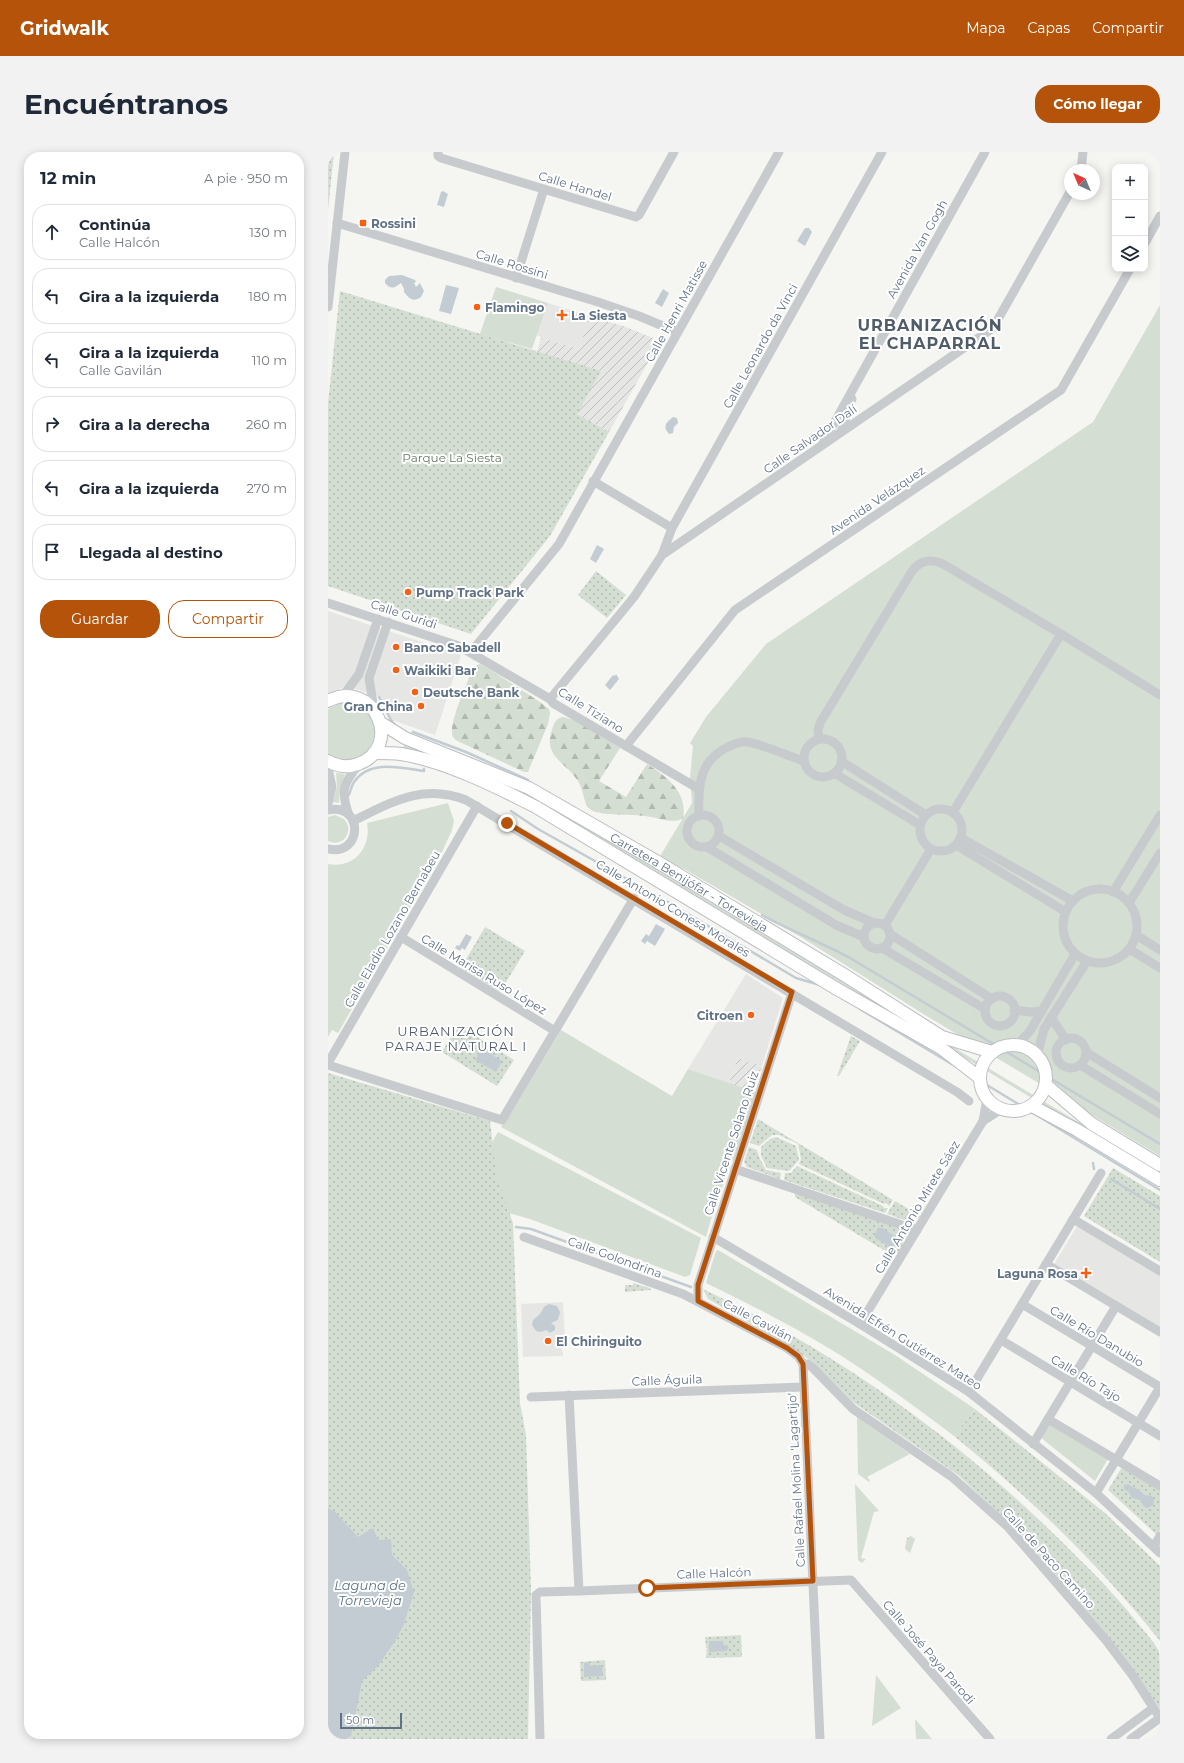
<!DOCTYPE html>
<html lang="es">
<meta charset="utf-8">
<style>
:root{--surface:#fff;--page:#f2f2f3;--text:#1f2937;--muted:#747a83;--line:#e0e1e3;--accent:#b45309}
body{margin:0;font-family:Montserrat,sans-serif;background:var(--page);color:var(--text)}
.controls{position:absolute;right:12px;top:12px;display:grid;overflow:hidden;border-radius:8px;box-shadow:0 2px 10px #0003}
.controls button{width:36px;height:36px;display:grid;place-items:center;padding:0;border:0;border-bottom:1px solid var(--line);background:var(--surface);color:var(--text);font:20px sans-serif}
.compass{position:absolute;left:736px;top:12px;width:36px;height:36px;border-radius:50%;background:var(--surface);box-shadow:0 2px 10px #0003;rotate:316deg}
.scale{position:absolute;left:12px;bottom:10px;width:62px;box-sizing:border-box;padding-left:4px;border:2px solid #617286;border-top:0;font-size:11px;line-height:14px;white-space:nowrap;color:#617286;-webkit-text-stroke:3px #fff;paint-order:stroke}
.stop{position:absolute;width:12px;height:12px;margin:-9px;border:3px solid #b45309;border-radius:50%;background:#fff}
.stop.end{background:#b45309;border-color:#fff;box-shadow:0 1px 4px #0008}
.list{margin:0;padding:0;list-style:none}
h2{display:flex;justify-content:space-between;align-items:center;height:52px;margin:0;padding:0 16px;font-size:17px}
h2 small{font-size:13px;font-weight:400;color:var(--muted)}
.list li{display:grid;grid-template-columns:26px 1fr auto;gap:12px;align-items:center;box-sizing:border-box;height:56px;margin:0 8px 8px;padding:0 8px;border:1px solid var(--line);border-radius:16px}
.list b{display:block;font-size:15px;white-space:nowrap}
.list p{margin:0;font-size:13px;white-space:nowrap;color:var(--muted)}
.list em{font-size:13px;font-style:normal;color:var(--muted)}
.actions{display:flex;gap:8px;padding:12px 16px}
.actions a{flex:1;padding:9px 0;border:1px solid var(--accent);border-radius:16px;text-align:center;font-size:14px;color:var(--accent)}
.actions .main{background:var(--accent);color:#fff}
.icon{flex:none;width:22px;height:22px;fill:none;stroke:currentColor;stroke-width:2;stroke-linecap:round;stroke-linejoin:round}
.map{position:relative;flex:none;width:832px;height:1587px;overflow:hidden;border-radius:16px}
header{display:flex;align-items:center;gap:24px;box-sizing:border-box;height:56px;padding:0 20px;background:var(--accent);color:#fff}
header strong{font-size:19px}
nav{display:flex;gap:22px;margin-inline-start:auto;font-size:14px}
.intro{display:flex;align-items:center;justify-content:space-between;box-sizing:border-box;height:96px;padding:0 24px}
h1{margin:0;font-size:28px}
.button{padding:10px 18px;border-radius:16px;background:var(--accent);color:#fff;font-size:14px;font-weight:700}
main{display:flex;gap:24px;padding:0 24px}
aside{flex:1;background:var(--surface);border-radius:16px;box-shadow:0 2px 10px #0003}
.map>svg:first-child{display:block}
.built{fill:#e6e7e5}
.industrial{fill:url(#industrial-furrows)}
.grass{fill:#d5ded2}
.forest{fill:url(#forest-firs)}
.park{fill:url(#park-dots)}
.water{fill:#c2ccd2}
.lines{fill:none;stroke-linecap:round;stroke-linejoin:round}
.stream{stroke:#c2ccd2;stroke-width:2.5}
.major-casing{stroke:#babdc1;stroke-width:14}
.minor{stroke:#c8cbce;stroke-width:9}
.major{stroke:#fff;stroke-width:12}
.route{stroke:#b45309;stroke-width:5}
.poi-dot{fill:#f56012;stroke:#fff;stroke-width:1.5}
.labels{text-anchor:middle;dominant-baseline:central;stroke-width:4;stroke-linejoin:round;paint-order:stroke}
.street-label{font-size:12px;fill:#617286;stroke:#fff}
.poi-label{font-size:12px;font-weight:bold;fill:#617286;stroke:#fff;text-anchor:start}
.park-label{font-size:12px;fill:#637c61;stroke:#fff}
.neighbourhood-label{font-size:13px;letter-spacing:1px;fill:#505c6a;stroke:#fff}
.water-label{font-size:13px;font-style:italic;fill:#5d7483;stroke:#fff}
.district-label{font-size:16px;font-weight:bold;letter-spacing:1px;fill:#505c6a;stroke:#fff}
</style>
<header>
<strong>Gridwalk</strong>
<nav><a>Mapa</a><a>Capas</a><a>Compartir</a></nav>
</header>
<div class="intro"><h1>Encuéntranos</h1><a class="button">Cómo llegar</a></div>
<main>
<aside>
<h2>12 min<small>A pie · 950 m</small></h2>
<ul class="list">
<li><svg class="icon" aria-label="ahead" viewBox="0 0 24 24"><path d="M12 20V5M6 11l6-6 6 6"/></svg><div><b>Continúa</b><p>Calle Halcón</p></div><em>130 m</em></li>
<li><svg class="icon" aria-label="left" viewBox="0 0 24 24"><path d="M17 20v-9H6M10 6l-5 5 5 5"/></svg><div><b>Gira a la izquierda</b></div><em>180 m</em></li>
<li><svg class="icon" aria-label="left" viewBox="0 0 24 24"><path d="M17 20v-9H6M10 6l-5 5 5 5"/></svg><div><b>Gira a la izquierda</b><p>Calle Gavilán</p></div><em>110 m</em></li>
<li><svg class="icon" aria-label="right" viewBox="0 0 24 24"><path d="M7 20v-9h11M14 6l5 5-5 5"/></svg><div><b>Gira a la derecha</b></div><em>260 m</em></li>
<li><svg class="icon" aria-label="left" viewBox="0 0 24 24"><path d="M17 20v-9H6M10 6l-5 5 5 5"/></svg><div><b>Gira a la izquierda</b></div><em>270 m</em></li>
<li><svg class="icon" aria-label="arrive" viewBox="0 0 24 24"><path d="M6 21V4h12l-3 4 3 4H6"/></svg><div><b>Llegada al destino</b></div></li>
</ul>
<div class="actions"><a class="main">Guardar</a><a>Compartir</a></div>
</aside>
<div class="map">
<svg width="832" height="1587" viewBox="0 0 832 1587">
<defs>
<pattern id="industrial-furrows" width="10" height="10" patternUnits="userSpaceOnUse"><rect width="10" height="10" fill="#e6e7e5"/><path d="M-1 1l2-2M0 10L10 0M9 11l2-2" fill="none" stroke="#bec0bf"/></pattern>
<pattern id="forest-firs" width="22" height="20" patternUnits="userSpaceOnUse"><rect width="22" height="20" fill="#d5ded2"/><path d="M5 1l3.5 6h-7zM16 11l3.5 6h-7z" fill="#b0b8b0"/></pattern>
<pattern id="park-dots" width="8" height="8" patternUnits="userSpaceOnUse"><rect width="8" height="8" fill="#d5ded2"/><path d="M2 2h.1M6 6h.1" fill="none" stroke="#b0b8b0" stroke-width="1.8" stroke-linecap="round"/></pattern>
</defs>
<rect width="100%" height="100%" fill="#f5f6f1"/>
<g class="built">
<polygon points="220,151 262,164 251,197 213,186 213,185 209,183"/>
<polygon points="0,459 133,503 107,583 64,568 50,544 18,534 0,542"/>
<polygon points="418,822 455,846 434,914 410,906 401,931 360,917"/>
<polygon points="749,1074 832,1123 832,1175 726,1112"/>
<polygon points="235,1150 237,1186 233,1189 232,1194 235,1200 235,1204 195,1205 193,1152"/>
</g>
<g class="industrial">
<polygon points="262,164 298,175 332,189 281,280 249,262 209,199 213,186 251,197"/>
<polygon points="410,906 434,914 426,940 401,931"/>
</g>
<g class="grass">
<polygon points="168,135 220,151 204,197 152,182"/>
<polygon points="832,153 832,1004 597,863 468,782 358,718 331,706 364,651 362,626 365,594 362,591 378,565 438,492 765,270"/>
<path d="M20 550C73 561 38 631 0 602V557L12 551Z"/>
<polygon points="77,591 173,628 218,651 832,1019 832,1023 323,717 107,606 75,596"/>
<polygon points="8,621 17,622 12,637 11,651 5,650 9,635"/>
<path d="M120 651 126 669 124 678 114 700 10 881 4 878 0 885V712C25 717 44 696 39 671Z"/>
<path d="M7 663 16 667C27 679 15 696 0 689V665Z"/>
<polygon points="233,878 344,944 360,917 428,940 405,1009 399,1007 397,1013 401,1015 391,1045 385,1044 379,1063 384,1064 378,1085 173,975 180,964 181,965"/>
<polygon points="170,980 373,1086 362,1123 357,1125 202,1067 134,1048 132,1043"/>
<path d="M390 1098 567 1203 647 1257 626 1284C589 1256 551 1228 512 1203 469 1176 423 1153 378 1131L388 1099Z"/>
<polygon points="529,1265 582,1302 539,1325 542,1328 541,1330 530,1322"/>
<polygon points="720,1271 780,1307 767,1329 712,1285"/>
<polygon points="527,1332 551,1359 546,1360 533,1406 538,1407 534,1411 530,1408"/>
<polygon points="548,1523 573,1556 544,1574"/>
<polygon points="587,1568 588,1568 604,1587 588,1587"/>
</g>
<g class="forest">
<path d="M152 512 163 518 212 550 221 557 222 561 220 572 200 620H196L136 592C132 590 128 589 125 585 119 573 140 531 144 518L148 514Z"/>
<path d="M235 565 249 569 292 596 271 629 298 645 319 612C338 624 360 640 355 666 348 673 327 665 317 664 304 662 273 664 263 658 255 652 256 639 251 631 240 611 214 605 224 578 226 571 228 566 235 565Z"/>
<polygon points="583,1384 587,1387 582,1401 577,1397 579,1386"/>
</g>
<g class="park">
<polygon points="0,0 6,0 0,58"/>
<polygon points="12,139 273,219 249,262 281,280 222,384 143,482 0,434 0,251"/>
<polygon points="268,419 298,443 279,466 250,443"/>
<polygon points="157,775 197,799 172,840 133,816"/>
<polygon points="130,873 186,908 169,934 114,900"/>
<polygon points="523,884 532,889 511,924 509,924"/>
<polygon points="0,921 162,969 168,1023 185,1071 192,1251 198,1283 203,1438 200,1587 0,1587"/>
<polygon points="430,967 565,1048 561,1054 558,1051 556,1052 471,1012 473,1007 470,992 451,983 444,983 431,994 422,991"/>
<polygon points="448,985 468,994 471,1008 461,1019 439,1016 433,1004 433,995 442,987"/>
<polygon points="421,995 429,998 432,1007 438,1018 453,1021 452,1027 419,1015 416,1010"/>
<polygon points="469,1014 555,1054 556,1056 560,1056 557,1061 456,1028 457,1021 463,1021"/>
<polygon points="785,1016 832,1044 832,1110 756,1064"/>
<polygon points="467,1041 581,1078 583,1081 571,1102 566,1099 564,1103 467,1045"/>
<path d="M567 1049 592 1064V1065C582 1073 570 1065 559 1062Z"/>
<polygon points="305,1131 322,1136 323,1138 297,1140 297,1133 305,1133"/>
<path d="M375 1137C517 1204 640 1294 750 1406 772 1427 792 1449 811 1473 818 1481 826 1490 831 1499 832 1505 832 1546 832 1557L781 1486 694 1383 630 1323 525 1250 485 1210 462 1194 380 1147Z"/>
<path d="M647 1257 777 1361 832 1414V1489C771 1412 702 1346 626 1284Z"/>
<polygon points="794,1315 832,1338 832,1378 829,1383 780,1338"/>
<polygon points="413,1483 414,1505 378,1506 379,1496 378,1496 377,1485"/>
<polygon points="277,1508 278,1528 253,1529 252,1510"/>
</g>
<g class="water">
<polygon points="115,39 120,42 116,55 109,53 113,40"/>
<polygon points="477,76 481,76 484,80 477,94 469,89"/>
<path d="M74 123 87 128 88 130 86 131 88 135 92 131 96 139 93 145C85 151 81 146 76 140V137L73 131C67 135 64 139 57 131V128L61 124Z"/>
<polygon points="118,133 131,136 123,162 111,159"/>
<polygon points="335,137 341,141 334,155 327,151"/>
<path d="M345 265 349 266 350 271 346 275 345 281 341 282 338 278C336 272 340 269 345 265Z"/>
<polygon points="269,393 276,397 268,411 262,407"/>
<polygon points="288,522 291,527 282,538 277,533 285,523 287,524"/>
<polygon points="328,772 337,777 327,794 319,789 317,792 313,789 318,782 321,784"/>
<polygon points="138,782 144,785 137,798 134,796 132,799 127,796 129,793 131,794"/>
<polygon points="154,897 174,909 168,920 147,908"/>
<polygon points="550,1076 554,1076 572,1087 566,1097 547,1086 547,1083"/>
<polygon points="221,1152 229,1154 232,1160 230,1168 223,1171 227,1174 227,1178 222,1181 218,1178 213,1180 208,1179 204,1173 205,1168 212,1162 216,1155"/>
<path d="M800 1332C807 1338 809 1334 816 1343L824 1344 826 1347 825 1353 819 1356 816 1354 812 1348 804 1346 801 1340 796 1337V1333Z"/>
<polygon points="0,1356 7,1360 30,1385 45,1376 50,1388 63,1387 64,1403 79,1418 86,1440 76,1472 67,1489 51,1513 34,1529 23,1584 17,1587 0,1587"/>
<polygon points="381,1489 395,1489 396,1494 399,1493 401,1496 398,1499 381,1500"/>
<polygon points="261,1510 262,1514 274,1513 275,1524 256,1525 256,1511"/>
</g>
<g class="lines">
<g class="stream">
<polyline points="51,545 63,568 67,573"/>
<polyline points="85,580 138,600 200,628"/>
<path d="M20 644C23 640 23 634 26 630 42 607 73 616 96 619V617"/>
<polyline points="183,659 210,677 338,749 468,826 492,833"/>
<path d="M434 763C463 779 493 790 522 806L832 992"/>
<polyline points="532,857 627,914"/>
<polyline points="654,930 832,1038"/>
<polyline points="765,1011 766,1017"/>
<polyline points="783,1027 832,1057"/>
<polyline points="188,1075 203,1077 363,1135"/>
</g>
<defs>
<g id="major">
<path d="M0 549C47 525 76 596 30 612 20 616 9 614 0 609"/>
<path id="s1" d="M53 571 77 586 201 636 328 709 518 824 614 885 664 900"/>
<path d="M46 601C55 601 65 601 73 602 117 609 169 635 208 655L509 837 613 896 652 926"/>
<circle cx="685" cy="926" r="33"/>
<polyline points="718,933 764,972 832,1013"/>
<polyline points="704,954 749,978 832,1028"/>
</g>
</defs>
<use href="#major" class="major-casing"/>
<g class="minor">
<polyline points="110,0 110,4 113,6 308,65 311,63 346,0"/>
<polyline points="753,18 755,0"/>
<polyline points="9,71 270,150 311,164 349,180"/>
<polyline points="817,91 832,64"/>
<polyline points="188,126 216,37"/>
<polyline points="0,155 17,0"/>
<polyline points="513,280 524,247"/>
<polyline points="495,291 657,0"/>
<polyline points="265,329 344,376"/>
<polyline points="334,403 344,376 554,0"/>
<polyline points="0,451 131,494 222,547 225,551 371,637"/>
<polyline points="143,500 231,392 451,0"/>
<polyline points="15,544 31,522 50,467"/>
<polyline points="222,547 306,445 334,403 665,176 742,40"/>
<polyline points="46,557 41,526 60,470"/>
<circle cx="495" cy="606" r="19"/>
<path d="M491 587 490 578 492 571 584 419C592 409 603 406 615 412L733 482 832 543"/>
<polyline points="298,594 407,458 733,238 802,117"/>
<polyline points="513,609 598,663"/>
<polyline points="0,616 4,635 0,652"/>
<polyline points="506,621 592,673"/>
<circle cx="613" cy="678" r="21"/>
<path d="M0 658C36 650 35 705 0 697"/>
<polyline points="625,660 733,482"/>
<path d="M21 663C12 639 15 631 32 611"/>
<circle cx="375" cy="679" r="16"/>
<path d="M371 664C370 636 370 609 400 595 406 592 414 589 420 590 436 593 460 604 476 609"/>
<path d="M25 669C64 650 95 631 138 648L629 940 641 949"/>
<polyline points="391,684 516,758 546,771"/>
<polyline points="633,686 745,749"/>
<polyline points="628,693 738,760"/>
<polyline points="379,695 508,773 536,785"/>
<circle cx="772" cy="774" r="37"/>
<polyline points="785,740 832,663"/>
<polyline points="801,751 832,701"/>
<circle cx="549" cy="784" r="13"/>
<polyline points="557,773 603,697"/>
<polyline points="562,782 664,847"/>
<polyline points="808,783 832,798"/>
<polyline points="73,785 227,879"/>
<polyline points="554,796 657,857"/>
<polyline points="801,797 832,816"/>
<circle cx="672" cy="859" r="15"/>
<polyline points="686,858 703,860 714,859"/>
<polyline points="723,865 738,888"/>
<circle cx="743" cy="901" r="15"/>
<polyline points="689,893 702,879 747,802"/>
<polyline points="758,900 832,946"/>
<polyline points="709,904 716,877 759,809"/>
<polyline points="0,911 149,654"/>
<polyline points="0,913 174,968 306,746"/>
<polyline points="752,913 832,962"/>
<polyline points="655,969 659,947"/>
<polyline points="407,1017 589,1078"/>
<polyline points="745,1067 832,1119"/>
<polyline points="196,1085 355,1142 459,1196 470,1204 475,1212 492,1587"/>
<polyline points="385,1085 532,1172 641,1240 768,1341 832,1401"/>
<polyline points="718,1112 832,1180"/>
<polyline points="370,1149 370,1133 464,841"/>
<polyline points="694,1152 832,1235"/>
<polyline points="532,1172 655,969 674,957"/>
<polyline points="673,1188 832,1284"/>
<polyline points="475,1212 480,1212 485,1216 525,1257 624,1325 680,1375 777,1487 805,1524 832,1566 803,1587"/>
<polyline points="641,1240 773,1021"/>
<polyline points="203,1245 476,1235"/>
<polyline points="720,1267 832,1334"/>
<polyline points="705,1292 788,1154"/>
<polyline points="768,1341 832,1235"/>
<polyline points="826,1394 832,1384"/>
<polyline points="251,1439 523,1428 662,1587"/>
<polyline points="212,1587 208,1443 212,1440 251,1439 241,1243"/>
<polyline points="783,1587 825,1556"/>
</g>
<use href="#major" class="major"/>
</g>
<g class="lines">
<polyline class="route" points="179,671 464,840 370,1133 370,1149 459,1196 470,1204 475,1212 485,1429 319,1436"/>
</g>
<g class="poi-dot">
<rect x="31" y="67" width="8" height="8" rx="2"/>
<circle cx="149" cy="155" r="4"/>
<path d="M232 157h4v4h4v4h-4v4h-4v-4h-4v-4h4z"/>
<circle cx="80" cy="440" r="4"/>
<circle cx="68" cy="495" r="4"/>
<circle cx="68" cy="518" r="4"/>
<circle cx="87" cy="540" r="4"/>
<circle cx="93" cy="554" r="4"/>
<circle cx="423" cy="863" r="4"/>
<path d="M756 1115h4v4h4v4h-4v4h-4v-4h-4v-4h4z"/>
<circle cx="220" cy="1189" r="4"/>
</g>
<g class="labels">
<g class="street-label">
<text transform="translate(247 34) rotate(17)">Calle Handel</text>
<text transform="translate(589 97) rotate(-61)">Avenida Van Gogh</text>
<text transform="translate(184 112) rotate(17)">Calle Rossini</text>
<text transform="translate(348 159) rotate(-61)">Calle Henri Matisse</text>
<text transform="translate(432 194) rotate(-61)">Calle Leonardo da Vinci</text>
<text transform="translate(482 287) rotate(-35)">Calle Salvador Dalí</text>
<text transform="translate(549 348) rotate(-34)">Avenida Velázquez</text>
<text transform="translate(76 462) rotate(18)">Calle Guridi</text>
<text transform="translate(263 558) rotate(32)">Calle Tiziano</text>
<text stroke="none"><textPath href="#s1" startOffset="348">Carretera Benijófar - Torrevieja</textPath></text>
<text transform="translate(345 756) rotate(31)">Calle Antonio Conesa Morales</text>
<text transform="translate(64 777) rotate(-60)">Calle Eladio Lozano Bernabeu</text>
<text transform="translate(156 822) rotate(31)">Calle Marisa Ruso López</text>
<text transform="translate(403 991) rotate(-72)">Calle Vicente Solano Ruiz</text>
<text transform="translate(589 1055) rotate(-59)">Calle Antonio Mirete Sáez</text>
<text transform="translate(287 1105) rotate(20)">Calle Golondrina</text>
<text transform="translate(430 1168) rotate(28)">Calle Gavilán</text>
<text transform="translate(769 1184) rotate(31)">Calle Río Danubio</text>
<text transform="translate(575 1186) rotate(32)">Avenida Efrén Gutiérrez Mateo</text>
<text transform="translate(758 1226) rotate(31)">Calle Río Tajo</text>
<text transform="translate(339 1228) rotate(-2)">Calle Águila</text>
<text transform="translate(468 1328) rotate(-93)">Calle Rafael Molina 'Lagartijo'</text>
<text transform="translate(721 1406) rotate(48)">Calle de Paco Camino</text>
<text transform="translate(386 1421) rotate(-2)">Calle Halcón</text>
<text transform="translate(601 1500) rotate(49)">Calle José Paya Parodi</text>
</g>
<g class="poi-label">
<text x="43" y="71">Rossini</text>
<text x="157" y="155">Flamingo</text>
<text x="243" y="163">La Siesta</text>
<text x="88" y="440">Pump Track Park</text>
<text x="76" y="495">Banco Sabadell</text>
<text x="76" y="518">Waikiki Bar</text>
<text x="95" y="540">Deutsche Bank</text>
<text x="85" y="554" text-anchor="end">Gran China</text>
<text x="415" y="863" text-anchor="end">Citroen</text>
<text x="750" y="1121" text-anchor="end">Laguna Rosa</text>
<text x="228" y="1189">El Chiringuito</text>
</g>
<g class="park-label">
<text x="124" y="305">Parque La Siesta</text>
</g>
<g class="neighbourhood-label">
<text x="128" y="879">URBANIZACIÓN<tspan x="128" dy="15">PARAJE NATURAL I</tspan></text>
</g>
<g class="water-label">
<text x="42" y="1433">Laguna de<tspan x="42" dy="15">Torrevieja</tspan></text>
</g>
<g class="district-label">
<text x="602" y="173">URBANIZACIÓN<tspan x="602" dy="18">EL CHAPARRAL</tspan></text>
</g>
</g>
</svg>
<div class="controls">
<button>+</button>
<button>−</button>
<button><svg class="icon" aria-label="layers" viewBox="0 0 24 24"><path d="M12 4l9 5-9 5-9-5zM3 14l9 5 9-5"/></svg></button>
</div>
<svg class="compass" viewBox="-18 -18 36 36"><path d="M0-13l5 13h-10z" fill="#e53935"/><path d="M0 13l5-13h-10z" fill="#747a83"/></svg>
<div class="scale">50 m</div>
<div class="stop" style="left:319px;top:1436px"></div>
<div class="stop end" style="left:179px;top:671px"></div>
</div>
</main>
